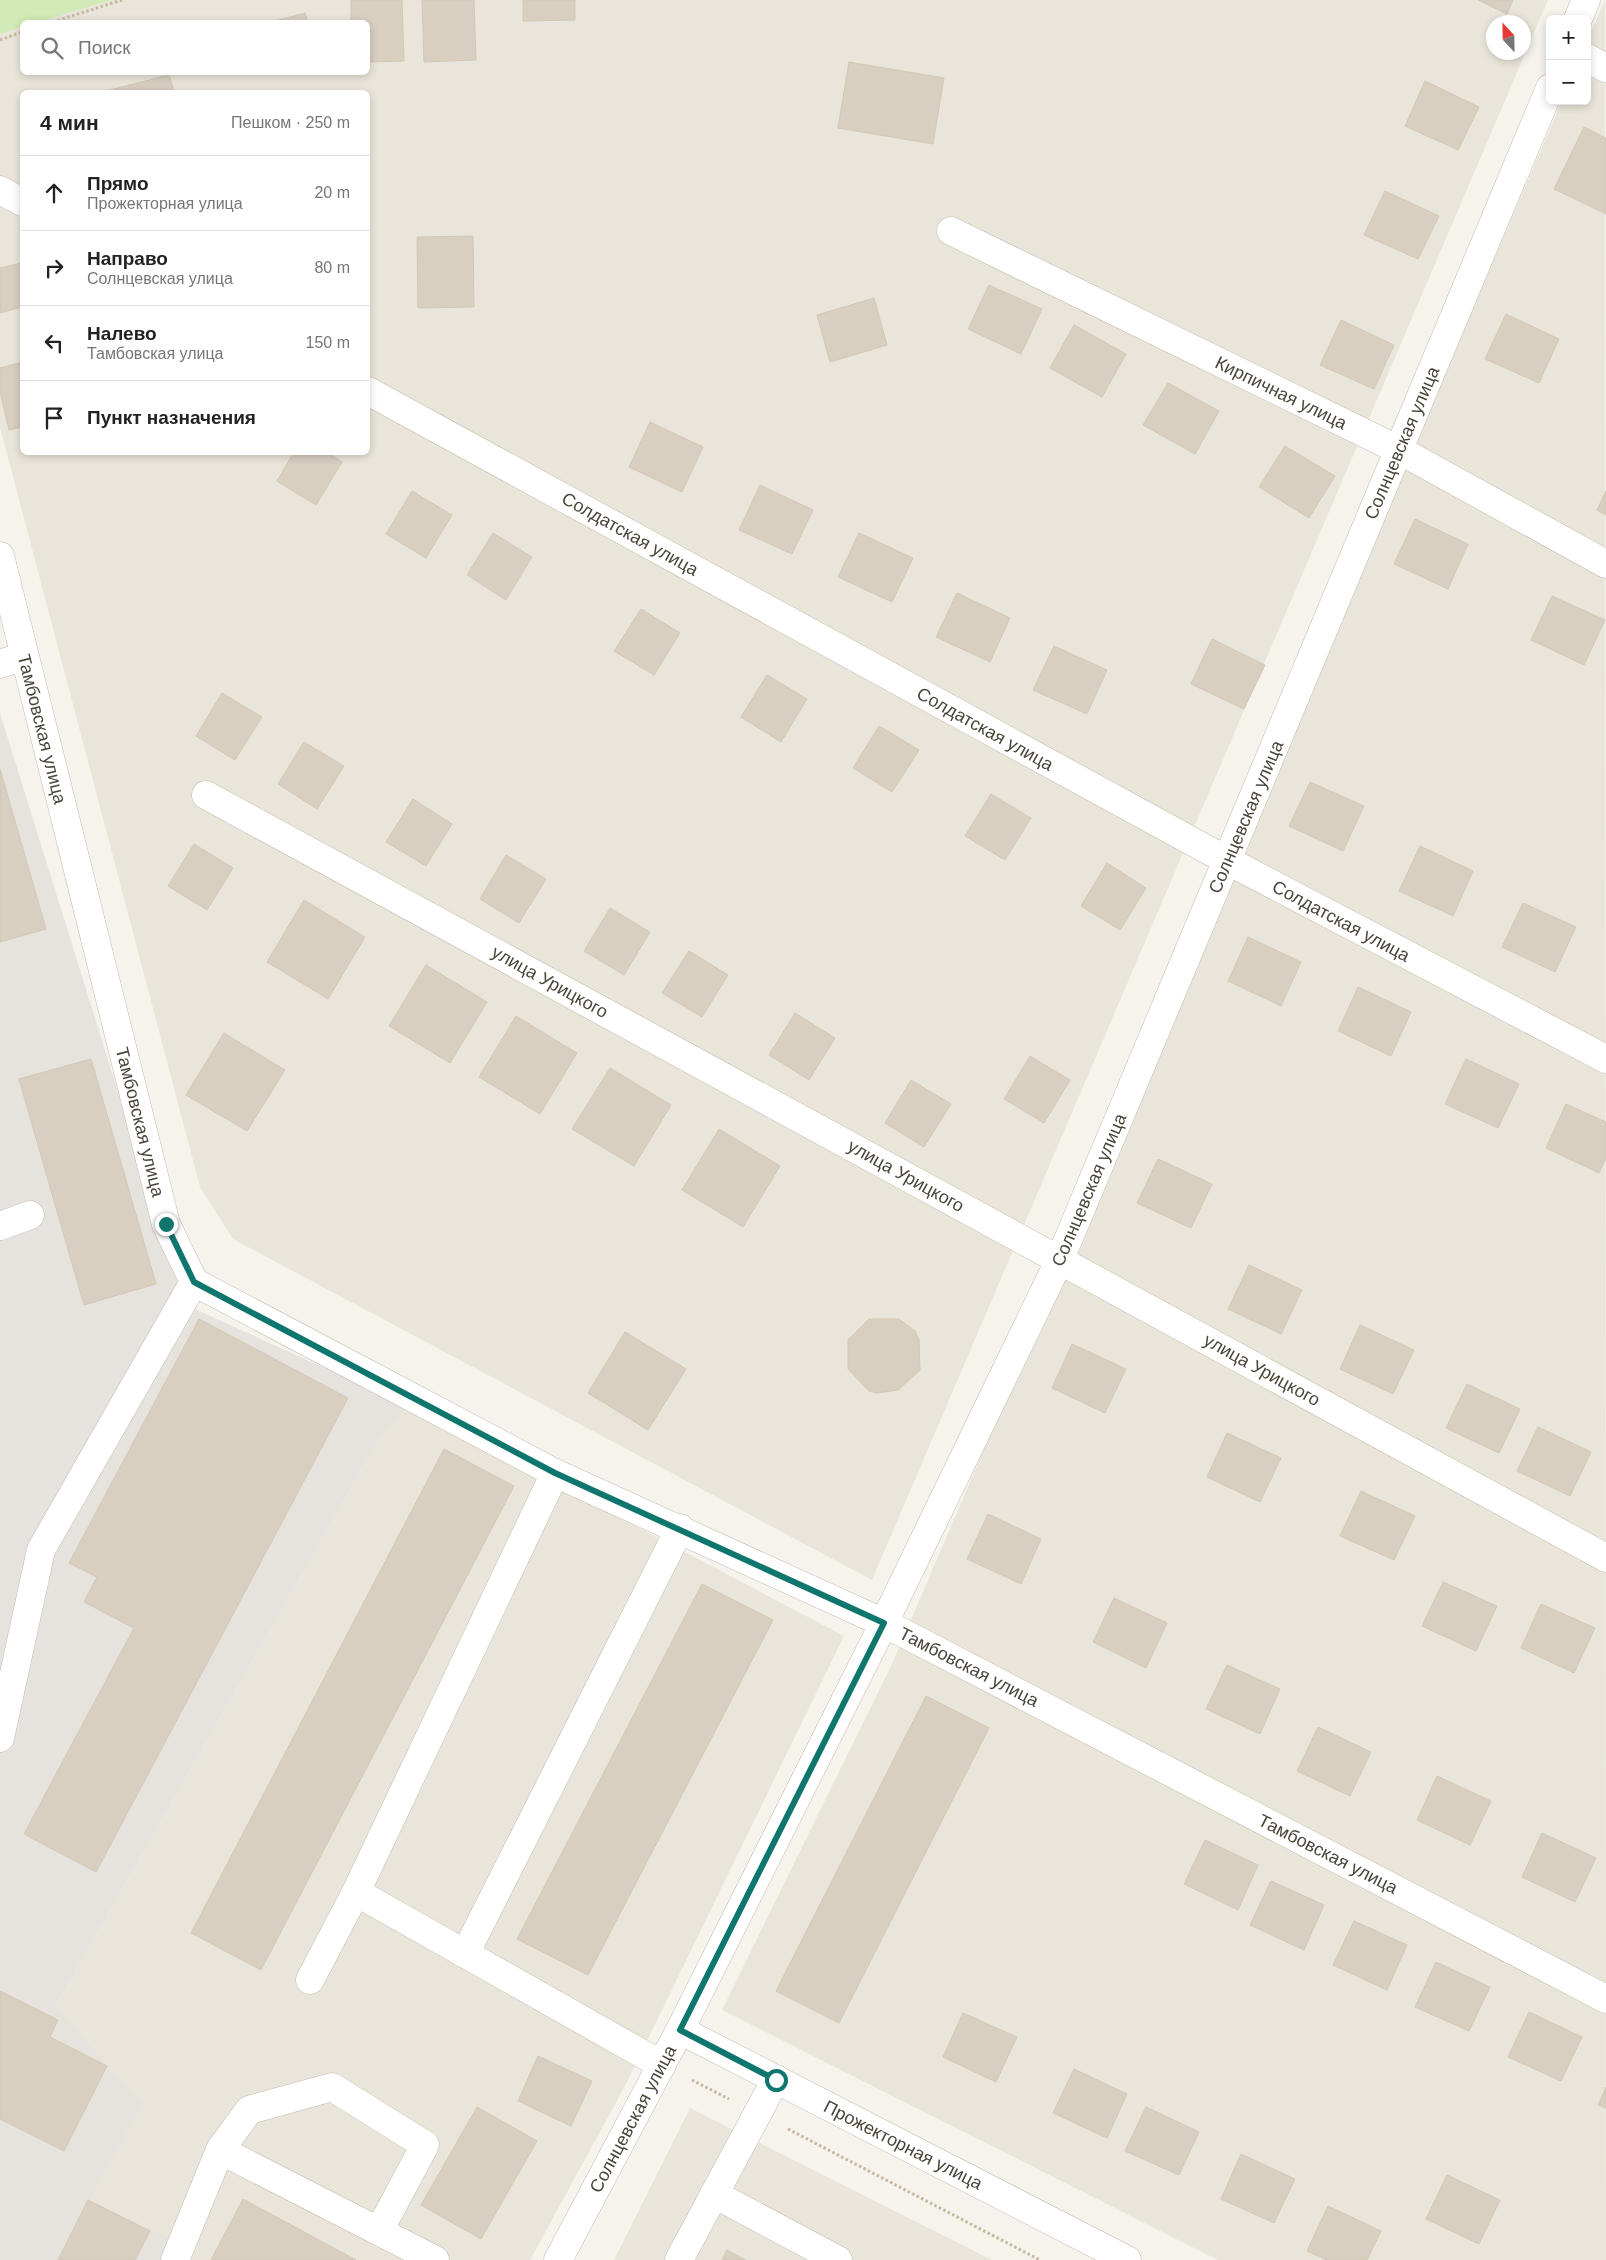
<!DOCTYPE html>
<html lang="ru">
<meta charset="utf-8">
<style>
:root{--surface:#fff;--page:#f2f2f2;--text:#222;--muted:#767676;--line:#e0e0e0}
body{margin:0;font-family:Helvetica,sans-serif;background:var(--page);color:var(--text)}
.controls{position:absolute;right:15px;top:15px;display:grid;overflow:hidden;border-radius:8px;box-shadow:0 2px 8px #0003}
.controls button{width:45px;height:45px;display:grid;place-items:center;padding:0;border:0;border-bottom:1px solid var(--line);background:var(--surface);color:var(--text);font:25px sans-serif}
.compass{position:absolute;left:1486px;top:15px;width:45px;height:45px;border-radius:50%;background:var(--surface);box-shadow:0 2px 8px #0003;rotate:338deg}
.stop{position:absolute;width:15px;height:15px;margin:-11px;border:4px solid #0f766e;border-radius:50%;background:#fff}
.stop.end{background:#0f766e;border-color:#fff;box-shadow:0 1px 5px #0008}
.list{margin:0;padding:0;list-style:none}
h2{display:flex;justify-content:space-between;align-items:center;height:65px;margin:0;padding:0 20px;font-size:21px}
h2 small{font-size:16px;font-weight:400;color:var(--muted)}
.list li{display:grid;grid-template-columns:32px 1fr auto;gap:15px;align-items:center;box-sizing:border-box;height:75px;padding:0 20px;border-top:1px solid var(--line)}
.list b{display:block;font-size:19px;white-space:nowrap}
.list p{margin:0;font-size:16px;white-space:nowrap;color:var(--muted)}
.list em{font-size:16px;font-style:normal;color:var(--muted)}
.icon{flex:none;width:28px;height:28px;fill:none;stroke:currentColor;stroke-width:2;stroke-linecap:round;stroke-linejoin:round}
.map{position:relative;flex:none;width:1606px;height:2260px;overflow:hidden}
.search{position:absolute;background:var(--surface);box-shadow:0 2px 8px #0003;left:20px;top:20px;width:350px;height:55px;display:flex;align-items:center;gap:12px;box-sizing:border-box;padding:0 18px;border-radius:8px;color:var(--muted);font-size:19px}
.panel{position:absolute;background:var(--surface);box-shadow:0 2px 8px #0003;left:20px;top:90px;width:350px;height:365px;border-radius:8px}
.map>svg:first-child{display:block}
.residential{fill:#eae5da;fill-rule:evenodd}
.industrial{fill:#e6e2dd}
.green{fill:#d2eab5}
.building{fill:#d8cfc1;stroke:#d3c7b4}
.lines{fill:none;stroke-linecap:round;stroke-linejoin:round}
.minor-casing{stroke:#c2bbae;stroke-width:29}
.path{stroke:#c4b79f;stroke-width:3;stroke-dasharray:2.5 2.5;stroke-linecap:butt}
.minor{stroke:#fff;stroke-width:28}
.route{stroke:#0f766e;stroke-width:6}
.labels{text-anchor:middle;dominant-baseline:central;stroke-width:4;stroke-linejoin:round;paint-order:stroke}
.street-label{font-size:18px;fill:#4b4439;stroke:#fff}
</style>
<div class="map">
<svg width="1606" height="2260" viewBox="0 0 1606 2260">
<rect width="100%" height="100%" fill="#f6f3ec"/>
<g class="residential">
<path d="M94 0H1548L872 1580 233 1239 200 1187 0 427V31L22 23V72H368V22H25ZM1494 22H1524V52H1494ZM22 92H368V452H22Z"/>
<polygon points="1605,0 1606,2260 1218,2260 722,2010 892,1664 1562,101 1587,101 1587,41"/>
<polygon points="408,1406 844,1636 625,2086 530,2260 187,2260 191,2248 88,2200 143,2104 56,2006 376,1444"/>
<polygon points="690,2108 992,2260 614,2260"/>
</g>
<polygon class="industrial" points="0,713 184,1304 408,1406 376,1444 56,2006 143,2104 89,2200 192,2248 187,2260 0,2260"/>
<polygon class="green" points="0,0 112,0 37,22 22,22 22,27 0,34"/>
<g class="building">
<polygon points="351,0 402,0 404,61 368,62 368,22 351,22"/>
<polygon points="422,0 474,0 476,60 424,62"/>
<polygon points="523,0 575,0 575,20 523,21"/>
<polygon points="1478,0 1513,0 1507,14"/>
<polygon points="305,13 308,22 271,22"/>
<polygon points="849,62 944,78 933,144 838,128"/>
<polygon points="169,75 174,92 102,92"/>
<polygon points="1425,81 1479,107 1458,150 1405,126"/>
<polygon points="1584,127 1606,138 1606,214 1554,189"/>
<polygon points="1385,191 1439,216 1418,259 1364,235"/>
<polygon points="473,236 474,307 418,308 417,237"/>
<polygon points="22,263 22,307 0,313 0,268"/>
<polygon points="989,285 1042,309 1021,354 968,329"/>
<polygon points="874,298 887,345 830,362 817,315"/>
<polygon points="1506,314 1559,339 1539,383 1485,359"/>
<polygon points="1341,320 1394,345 1374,389 1320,365"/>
<polygon points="1074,325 1126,354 1102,397 1050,368"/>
<polygon points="22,362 22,427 9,430 0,392 0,368"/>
<polygon points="1168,383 1219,411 1195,454 1143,425"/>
<polygon points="650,422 703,447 682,492 629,467"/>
<polygon points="1285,446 1335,476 1309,518 1259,487"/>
<polygon points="294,452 327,452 342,462 316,505 277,481"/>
<polygon points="760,485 813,510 792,554 739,530"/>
<polygon points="412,491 452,515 426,558 386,534"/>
<polygon points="1606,491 1606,515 1597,510"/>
<polygon points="1415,519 1468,544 1448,589 1394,564"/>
<polygon points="493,533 532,557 506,600 467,575"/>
<polygon points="859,533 913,558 892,602 838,577"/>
<polygon points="957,593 1010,618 990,662 936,637"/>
<polygon points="1552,596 1605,620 1584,665 1531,640"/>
<polygon points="641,609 680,633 654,675 614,651"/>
<polygon points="1212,639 1265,665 1244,709 1191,684"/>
<polygon points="1054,646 1107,670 1087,714 1033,690"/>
<polygon points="767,675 807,699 781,742 741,717"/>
<polygon points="222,693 262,717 235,760 196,736"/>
<polygon points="879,726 919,750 892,792 853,768"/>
<polygon points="304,742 344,766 317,809 278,784"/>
<polygon points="0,769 46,929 0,942"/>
<polygon points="1310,782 1364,806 1343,851 1289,826"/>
<polygon points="991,794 1031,818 1005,860 965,836"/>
<polygon points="413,799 452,824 426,866 386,842"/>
<polygon points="194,844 233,868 207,910 168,886"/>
<polygon points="1420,846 1473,871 1453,916 1399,891"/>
<polygon points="506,855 546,879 519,923 480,899"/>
<polygon points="1107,863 1146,888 1120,930 1081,906"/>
<polygon points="304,900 365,937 328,999 267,962"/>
<polygon points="1523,903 1576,927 1555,972 1502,947"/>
<polygon points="610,908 650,932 624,975 584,951"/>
<polygon points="1248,937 1301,962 1281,1006 1228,981"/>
<polygon points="689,951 728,975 702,1017 662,993"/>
<polygon points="426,965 487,1002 450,1063 389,1026"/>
<polygon points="1358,987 1411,1012 1391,1056 1338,1031"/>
<polygon points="795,1013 835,1038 809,1080 769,1055"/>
<polygon points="516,1016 577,1053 540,1114 479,1077"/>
<polygon points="224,1033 285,1070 247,1131 186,1095"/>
<polygon points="1030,1056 1070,1080 1044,1123 1004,1099"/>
<polygon points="91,1059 156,1284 84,1305 19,1079"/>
<polygon points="1466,1059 1519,1084 1498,1128 1445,1104"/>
<polygon points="610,1068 671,1105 634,1166 572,1129"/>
<polygon points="911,1080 951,1104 924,1147 885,1123"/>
<polygon points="1566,1104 1606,1122 1606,1158 1599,1173 1546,1148"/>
<polygon points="719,1129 780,1166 743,1227 682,1190"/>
<polygon points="1158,1159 1212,1184 1191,1228 1137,1203"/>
<polygon points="1249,1265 1302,1290 1281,1334 1228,1309"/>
<polygon points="199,1319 348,1398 96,1872 24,1834 134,1628 84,1602 97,1577 69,1563"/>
<polygon points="869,1319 899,1319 915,1331 919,1340 920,1370 898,1390 877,1393 869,1391 848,1369 848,1340"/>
<polygon points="1360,1325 1414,1350 1393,1394 1340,1369"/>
<polygon points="625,1332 686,1369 648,1430 588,1393"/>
<polygon points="1072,1344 1126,1369 1105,1413 1052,1388"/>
<polygon points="1467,1384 1520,1409 1499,1453 1446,1428"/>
<polygon points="1538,1427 1591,1452 1570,1496 1517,1471"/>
<polygon points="1227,1433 1281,1458 1260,1502 1207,1477"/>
<polygon points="444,1449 514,1486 261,1970 191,1933"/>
<polygon points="1361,1491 1415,1516 1394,1560 1340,1536"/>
<polygon points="988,1514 1041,1539 1021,1584 967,1559"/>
<polygon points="1443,1582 1497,1606 1476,1651 1422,1626"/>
<polygon points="702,1584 773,1620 588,1975 517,1939"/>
<polygon points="1114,1598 1167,1623 1146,1668 1093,1642"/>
<polygon points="1541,1604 1595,1628 1574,1673 1521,1648"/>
<polygon points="1227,1665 1280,1689 1260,1734 1206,1709"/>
<polygon points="926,1696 989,1728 839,2023 776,1991"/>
<polygon points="1318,1727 1371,1752 1350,1796 1297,1771"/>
<polygon points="1437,1776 1491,1801 1470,1845 1417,1820"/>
<polygon points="1542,1833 1596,1858 1575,1902 1522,1877"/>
<polygon points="1205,1840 1258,1865 1238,1910 1184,1884"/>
<polygon points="1271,1881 1324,1905 1304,1950 1250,1925"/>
<polygon points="1354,1921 1407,1945 1387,1990 1333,1965"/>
<polygon points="1436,1962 1490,1987 1469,2031 1415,2007"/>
<polygon points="0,1991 58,2020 50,2037 107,2066 64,2151 0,2119"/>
<polygon points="1529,2012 1582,2037 1561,2081 1508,2057"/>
<polygon points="963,2013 1017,2037 996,2082 943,2057"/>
<polygon points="538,2056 592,2081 571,2126 518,2101"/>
<polygon points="1074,2069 1127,2094 1107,2138 1053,2113"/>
<polygon points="1606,2087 1606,2108 1598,2105"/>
<polygon points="477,2107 537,2141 481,2239 421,2205"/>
<polygon points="1146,2107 1199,2132 1179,2175 1125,2151"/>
<polygon points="1241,2154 1295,2179 1274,2223 1221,2199"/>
<polygon points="1447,2175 1500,2200 1479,2244 1426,2219"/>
<polygon points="243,2199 356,2260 211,2260"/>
<polygon points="88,2200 150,2231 135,2260 58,2260"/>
<polygon points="1328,2206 1381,2231 1367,2260 1327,2260 1307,2251"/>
<polygon points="727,2250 746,2260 722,2260"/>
</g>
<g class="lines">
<defs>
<g id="minor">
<polyline points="1578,19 1586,0"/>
<polyline points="1587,58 1606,68"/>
<polyline points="0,190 22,202"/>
<polyline points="951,231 1399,450 1606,564"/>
<polyline points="368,391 1228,861 1606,1059"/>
<polyline points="0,556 166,1224 194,1282 555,1473 884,1623 1606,1999"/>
<polyline points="0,664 24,656"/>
<polyline points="206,795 1606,1558"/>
<polyline points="0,1226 30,1215"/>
<polyline points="555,1473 356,1892 662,2065"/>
<polyline points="0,1738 41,1550 194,1282"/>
<polyline points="465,1954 680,1528"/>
<polyline points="310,1980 356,1892"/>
<polyline points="680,2030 1127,2260"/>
<polyline points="220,2150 249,2110 332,2087 425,2145 379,2231"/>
<polyline points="714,2194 838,2260"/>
<polyline points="175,2260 220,2150 435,2260"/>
<polyline points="558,2260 680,2030 884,1623 1060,1259 1550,88"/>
<polyline points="679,2260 776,2079"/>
</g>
</defs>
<use href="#minor" class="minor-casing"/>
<g class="path">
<polyline points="53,22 122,0"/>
<polyline points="0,40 22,32"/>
<polyline points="692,2080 729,2099"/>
<polyline points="788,2129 1040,2260"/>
</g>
<use href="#minor" class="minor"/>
</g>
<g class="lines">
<polyline class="route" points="166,1224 194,1282 555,1473 884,1623 680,2030 776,2080"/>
</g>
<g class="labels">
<g class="street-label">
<text transform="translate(1281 393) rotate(26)">Кирпичная улица</text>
<text transform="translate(1402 443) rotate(-67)">Солнцевская улица</text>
<text transform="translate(630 534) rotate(29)">Солдатская улица</text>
<text transform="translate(42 729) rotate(76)">Тамбовская улица</text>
<text transform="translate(985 729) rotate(29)">Солдатская улица</text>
<text transform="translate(1246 817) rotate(-67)">Солнцевская улица</text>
<text transform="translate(1341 921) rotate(28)">Солдатская улица</text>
<text transform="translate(550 982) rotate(29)">улица Урицкого</text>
<text transform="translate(140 1122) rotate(76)">Тамбовская улица</text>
<text transform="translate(906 1176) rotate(29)">улица Урицкого</text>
<text transform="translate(1089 1190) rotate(-67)">Солнцевская улица</text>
<text transform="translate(1262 1370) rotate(29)">улица Урицкого</text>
<text transform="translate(969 1667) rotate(27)">Тамбовская улица</text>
<text transform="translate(1328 1854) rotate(27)">Тамбовская улица</text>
<text transform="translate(633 2119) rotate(-62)">Солнцевская улица</text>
<text transform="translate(903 2145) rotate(27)">Прожекторная улица</text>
</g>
</g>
</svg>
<div class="controls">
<button>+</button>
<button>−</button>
</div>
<svg class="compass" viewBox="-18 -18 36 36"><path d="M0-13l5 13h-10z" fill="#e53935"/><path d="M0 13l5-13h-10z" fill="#767676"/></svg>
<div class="stop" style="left:776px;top:2080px"></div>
<div class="stop end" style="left:166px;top:1224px"></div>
<div class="search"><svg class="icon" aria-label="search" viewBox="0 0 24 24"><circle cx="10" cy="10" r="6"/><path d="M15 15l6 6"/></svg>Поиск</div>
<section class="panel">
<h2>4 мин<small>Пешком · 250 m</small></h2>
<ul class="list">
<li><svg class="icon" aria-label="ahead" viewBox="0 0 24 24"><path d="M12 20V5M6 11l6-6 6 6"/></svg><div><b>Прямо</b><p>Прожекторная улица</p></div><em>20 m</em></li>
<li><svg class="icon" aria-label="right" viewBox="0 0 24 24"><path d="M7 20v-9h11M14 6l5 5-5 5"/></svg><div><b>Направо</b><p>Солнцевская улица</p></div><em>80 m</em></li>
<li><svg class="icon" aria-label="left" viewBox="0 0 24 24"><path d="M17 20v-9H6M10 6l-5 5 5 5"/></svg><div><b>Налево</b><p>Тамбовская улица</p></div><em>150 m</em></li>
<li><svg class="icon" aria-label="arrive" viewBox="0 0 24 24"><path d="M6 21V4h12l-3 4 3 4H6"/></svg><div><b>Пункт назначения</b></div></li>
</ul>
</section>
</div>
